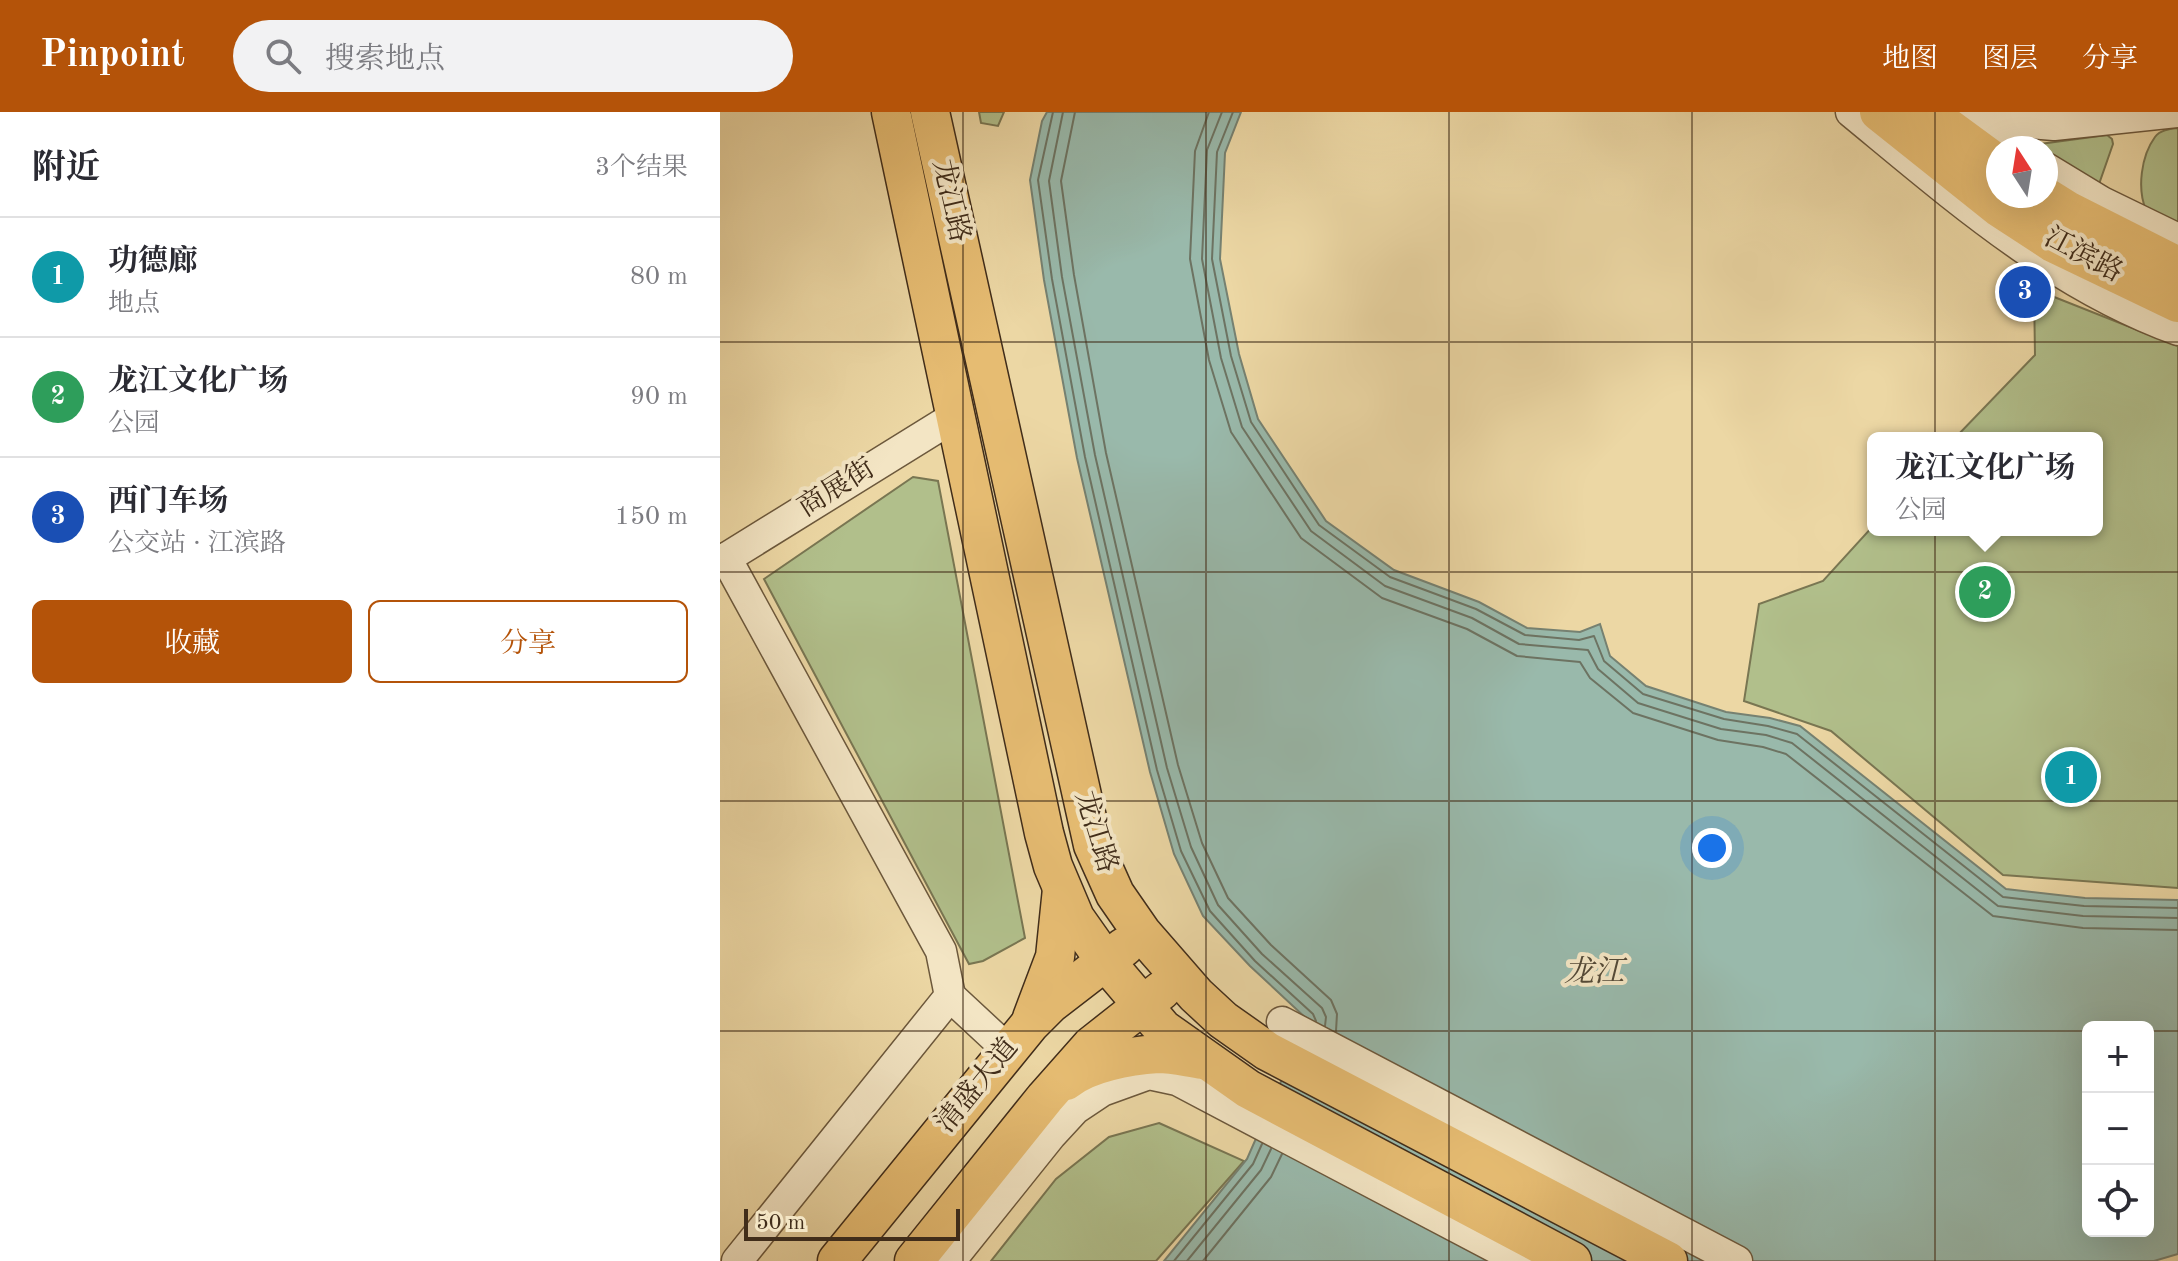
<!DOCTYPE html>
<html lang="zh">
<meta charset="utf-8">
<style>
:root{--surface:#fff;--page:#f2f2f3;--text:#2b2b33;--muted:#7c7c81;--line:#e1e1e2;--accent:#b45309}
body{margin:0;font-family:"Old Standard TT","Noto Serif SC",serif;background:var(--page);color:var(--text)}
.controls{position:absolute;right:24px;bottom:24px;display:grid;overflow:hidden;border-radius:12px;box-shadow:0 8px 32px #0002}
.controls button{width:72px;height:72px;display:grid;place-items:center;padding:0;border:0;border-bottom:2px solid var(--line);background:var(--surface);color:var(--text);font:40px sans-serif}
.compass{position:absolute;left:1266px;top:24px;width:72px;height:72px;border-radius:50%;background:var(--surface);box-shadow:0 8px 32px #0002;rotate:348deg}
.scale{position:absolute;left:24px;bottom:20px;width:216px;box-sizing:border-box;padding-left:8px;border:4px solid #412d1a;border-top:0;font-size:22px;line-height:28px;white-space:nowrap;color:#412d1a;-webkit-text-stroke:6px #f3e5c4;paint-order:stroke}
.you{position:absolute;left:992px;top:736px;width:28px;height:28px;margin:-20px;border:6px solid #fff;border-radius:50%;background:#1a73e8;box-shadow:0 0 0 12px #1a73e833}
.badge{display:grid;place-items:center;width:52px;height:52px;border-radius:50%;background:var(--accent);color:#fff;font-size:26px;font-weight:700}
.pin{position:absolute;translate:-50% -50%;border:4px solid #fff;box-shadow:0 2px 8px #0006}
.popup{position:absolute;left:1147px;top:320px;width:236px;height:104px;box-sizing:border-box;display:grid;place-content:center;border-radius:12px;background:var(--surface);filter:drop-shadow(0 2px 6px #0005);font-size:26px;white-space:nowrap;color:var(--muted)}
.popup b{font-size:30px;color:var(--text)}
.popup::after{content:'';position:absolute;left:50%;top:100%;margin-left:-16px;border:16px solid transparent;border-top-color:var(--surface)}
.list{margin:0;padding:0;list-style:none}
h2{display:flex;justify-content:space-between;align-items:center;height:104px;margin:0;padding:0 32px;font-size:34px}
h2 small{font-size:26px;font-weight:400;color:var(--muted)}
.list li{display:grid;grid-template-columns:52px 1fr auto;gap:24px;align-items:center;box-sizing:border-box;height:120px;padding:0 32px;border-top:2px solid var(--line)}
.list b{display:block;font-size:30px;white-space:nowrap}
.list p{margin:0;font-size:26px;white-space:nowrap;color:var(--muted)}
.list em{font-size:26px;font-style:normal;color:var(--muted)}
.actions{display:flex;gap:16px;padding:24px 32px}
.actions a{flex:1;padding:18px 0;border:2px solid var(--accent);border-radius:12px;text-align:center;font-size:28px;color:var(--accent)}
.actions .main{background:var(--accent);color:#fff}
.icon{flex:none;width:44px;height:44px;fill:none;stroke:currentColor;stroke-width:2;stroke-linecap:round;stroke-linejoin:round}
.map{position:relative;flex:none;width:1458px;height:1149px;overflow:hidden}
header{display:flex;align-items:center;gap:48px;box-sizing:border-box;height:112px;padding:0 40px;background:var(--accent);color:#fff}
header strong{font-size:38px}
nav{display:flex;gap:44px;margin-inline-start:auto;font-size:28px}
.search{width:560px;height:72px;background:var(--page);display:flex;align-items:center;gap:20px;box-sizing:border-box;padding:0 28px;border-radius:44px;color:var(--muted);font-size:30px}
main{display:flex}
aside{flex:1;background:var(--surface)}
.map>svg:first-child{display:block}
.green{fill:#b1bf8b;stroke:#797652;stroke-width:2}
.water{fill:#99b9ab;stroke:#768171;stroke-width:2;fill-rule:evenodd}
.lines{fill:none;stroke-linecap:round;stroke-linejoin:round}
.shore{stroke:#6d7362;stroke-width:2}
.minor-casing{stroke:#6c583c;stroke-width:33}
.major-casing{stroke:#412d1a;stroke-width:41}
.minor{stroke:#f3e5c4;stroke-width:30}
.major{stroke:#e6bc72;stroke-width:38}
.grid{fill:none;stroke:#412d1a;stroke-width:2;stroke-opacity:0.55}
.labels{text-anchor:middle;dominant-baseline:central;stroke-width:8;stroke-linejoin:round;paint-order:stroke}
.street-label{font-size:28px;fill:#412d1a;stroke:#f3e5c4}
.water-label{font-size:30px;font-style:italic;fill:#534937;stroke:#f3e5c4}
</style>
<header>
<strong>Pinpoint</strong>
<div class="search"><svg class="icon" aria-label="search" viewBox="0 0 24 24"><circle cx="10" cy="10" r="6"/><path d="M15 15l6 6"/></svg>搜索地点</div>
<nav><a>地图</a><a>图层</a><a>分享</a></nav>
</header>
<main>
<aside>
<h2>附近<small>3个结果</small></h2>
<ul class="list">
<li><span class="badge" style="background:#0f9aa8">1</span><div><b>功德廊</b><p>地点</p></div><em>80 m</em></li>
<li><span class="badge" style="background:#2e9e5b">2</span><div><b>龙江文化广场</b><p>公园</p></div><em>90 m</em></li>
<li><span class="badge" style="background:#1a4fb4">3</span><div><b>西门车场</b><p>公交站 · 江滨路</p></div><em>150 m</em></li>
</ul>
<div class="actions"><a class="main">收藏</a><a>分享</a></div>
</aside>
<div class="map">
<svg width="1458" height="1149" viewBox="0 0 1458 1149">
<rect width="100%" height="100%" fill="#ecd7a4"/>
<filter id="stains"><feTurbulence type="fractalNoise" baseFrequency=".0025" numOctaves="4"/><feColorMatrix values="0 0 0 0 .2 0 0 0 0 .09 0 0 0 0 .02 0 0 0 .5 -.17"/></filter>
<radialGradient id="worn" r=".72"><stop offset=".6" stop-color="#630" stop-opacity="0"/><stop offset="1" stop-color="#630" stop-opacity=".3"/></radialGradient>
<g class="green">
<polygon points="259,0 284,0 278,14 261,11"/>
<path d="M1458 16V111L1426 98C1417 77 1421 44 1435 25 1440 18 1450 17 1458 16Z"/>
<polygon points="1387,23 1392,27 1393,32 1379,72 1326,46 1326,36 1316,36 1320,32"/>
<polygon points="1314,177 1458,234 1458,776 1283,763 1111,619 1024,589 1039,492 1103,469 1153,414 1153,418 1377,418 1377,326 1235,326 1315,243"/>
<polygon points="193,365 218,369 305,826 263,849 249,852 44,467"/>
<polygon points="439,1011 524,1049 436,1149 271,1149 336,1067 389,1025"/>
</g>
<path class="water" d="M327 0H521L505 41 500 147 519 242 538 307 606 409 674 458 759 490 807 516 860 520 880 512 890 544 926 574 1006 600 1050 606 1080 614 1286 777 1365 786 1458 788V1142L1434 1149H444L527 1047 588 908 530 854 483 804 454 742 430 660 357 346 324 168 310 68 322 9ZM1368 915H1428V1119H1368Z"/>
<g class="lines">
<g class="shore">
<polyline points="333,0 318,68 332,167 365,345 437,658 461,739 490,799 535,849 593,902 596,909"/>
<polyline points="343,0 329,69 342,165 375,343 447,656 471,735 498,793 542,842 602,896 606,905 605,914"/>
<polyline points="355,0 341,69 354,163 386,341 458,653 482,731 508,786 551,833 611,888 617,902 616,919"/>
<polyline points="489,0 475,39 470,147 489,248 511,320 581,426 662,486 747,517 797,544 860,550 870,566 913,601 998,628 1043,635 1066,642 1273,804 1363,816 1458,818"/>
<polyline points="502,0 487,38 482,147 501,246 522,315 591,419 665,474 752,506 799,532 868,538 878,557 918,591 1001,617 1046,623 1072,631 1278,794 1363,804 1458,806"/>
<polyline points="513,0 497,40 492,147 511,244 531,310 599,413 670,465 756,497 805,523 859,528 874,524 884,549 923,582 1004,607 1048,614 1077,622 1283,785 1364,794 1458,796"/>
<polyline points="454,1149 533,1052 542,1032"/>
<polyline points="467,1149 541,1058 551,1037"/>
<polyline points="483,1149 551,1065 562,1042"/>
</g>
<defs>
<g id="minor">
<path d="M1131 0C1232 83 1333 173 1458 218"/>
<polyline points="1227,0 1264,7 1334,13 1458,0"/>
<polyline points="1255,6 1295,36"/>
<polyline points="1326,56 1382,90 1458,127"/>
<polyline points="6,446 221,839 230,884 17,1149"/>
<polyline points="0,450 234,305"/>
<polyline points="230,884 287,937"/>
<polyline points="562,910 1017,1149"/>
<polyline points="230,1149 331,1023 355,997 382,979 429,962 457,968 801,1149"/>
</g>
<g id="major">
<polyline points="171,0 324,721 333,754 355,806 386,850 443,917 528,977 852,1149"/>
<polyline points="210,0 373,733 395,782 422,821 476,883 503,908 547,939 948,1149"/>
<polyline points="1159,0 1278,95 1333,131 1458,191"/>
<polyline points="1207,0 1278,52"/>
<polyline points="1325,84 1349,99 1458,154"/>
<polyline points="312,906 335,845 342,777"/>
<path d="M346 969C368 951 409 944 438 942 453 942 468 946 483 948"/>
<polyline points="117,1149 310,912 330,892 404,835"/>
<polyline points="194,1149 325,986 371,934 442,878"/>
</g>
</defs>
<use href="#minor" class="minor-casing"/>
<use href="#major" class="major-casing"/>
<use href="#minor" class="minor"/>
<use href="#major" class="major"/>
</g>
<path class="grid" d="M243 0V1149M486 0V1149M729 0V1149M972 0V1149M1215 0V1149M0 230H1458M0 460H1458M0 689H1458M0 919H1368M1428 919H1458"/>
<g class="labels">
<g class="street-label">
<text transform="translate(230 89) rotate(77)">龙江路</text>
<text transform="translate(1363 144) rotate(28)">江滨路</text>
<text transform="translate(117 377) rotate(-32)">商展街</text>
<text transform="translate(375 720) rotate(73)">龙江路</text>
<text transform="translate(258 974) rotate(-51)">清盛大道</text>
</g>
<g class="water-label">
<text x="874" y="861">龙江</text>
</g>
</g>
<rect width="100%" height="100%" filter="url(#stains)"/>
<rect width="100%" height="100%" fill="url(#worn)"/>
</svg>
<div class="controls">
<button>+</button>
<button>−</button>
<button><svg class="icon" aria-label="locate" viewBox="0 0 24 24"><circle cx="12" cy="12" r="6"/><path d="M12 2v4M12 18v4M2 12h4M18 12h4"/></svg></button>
</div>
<svg class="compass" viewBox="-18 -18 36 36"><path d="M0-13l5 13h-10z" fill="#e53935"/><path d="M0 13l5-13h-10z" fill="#7c7c81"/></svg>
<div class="scale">50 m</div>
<div class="you"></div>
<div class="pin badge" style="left:1351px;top:665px;background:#0f9aa8">1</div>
<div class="pin badge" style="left:1265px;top:480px;background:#2e9e5b">2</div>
<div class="popup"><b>龙江文化广场</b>公园</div>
<div class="pin badge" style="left:1305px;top:180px;background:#1a4fb4">3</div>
</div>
</main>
